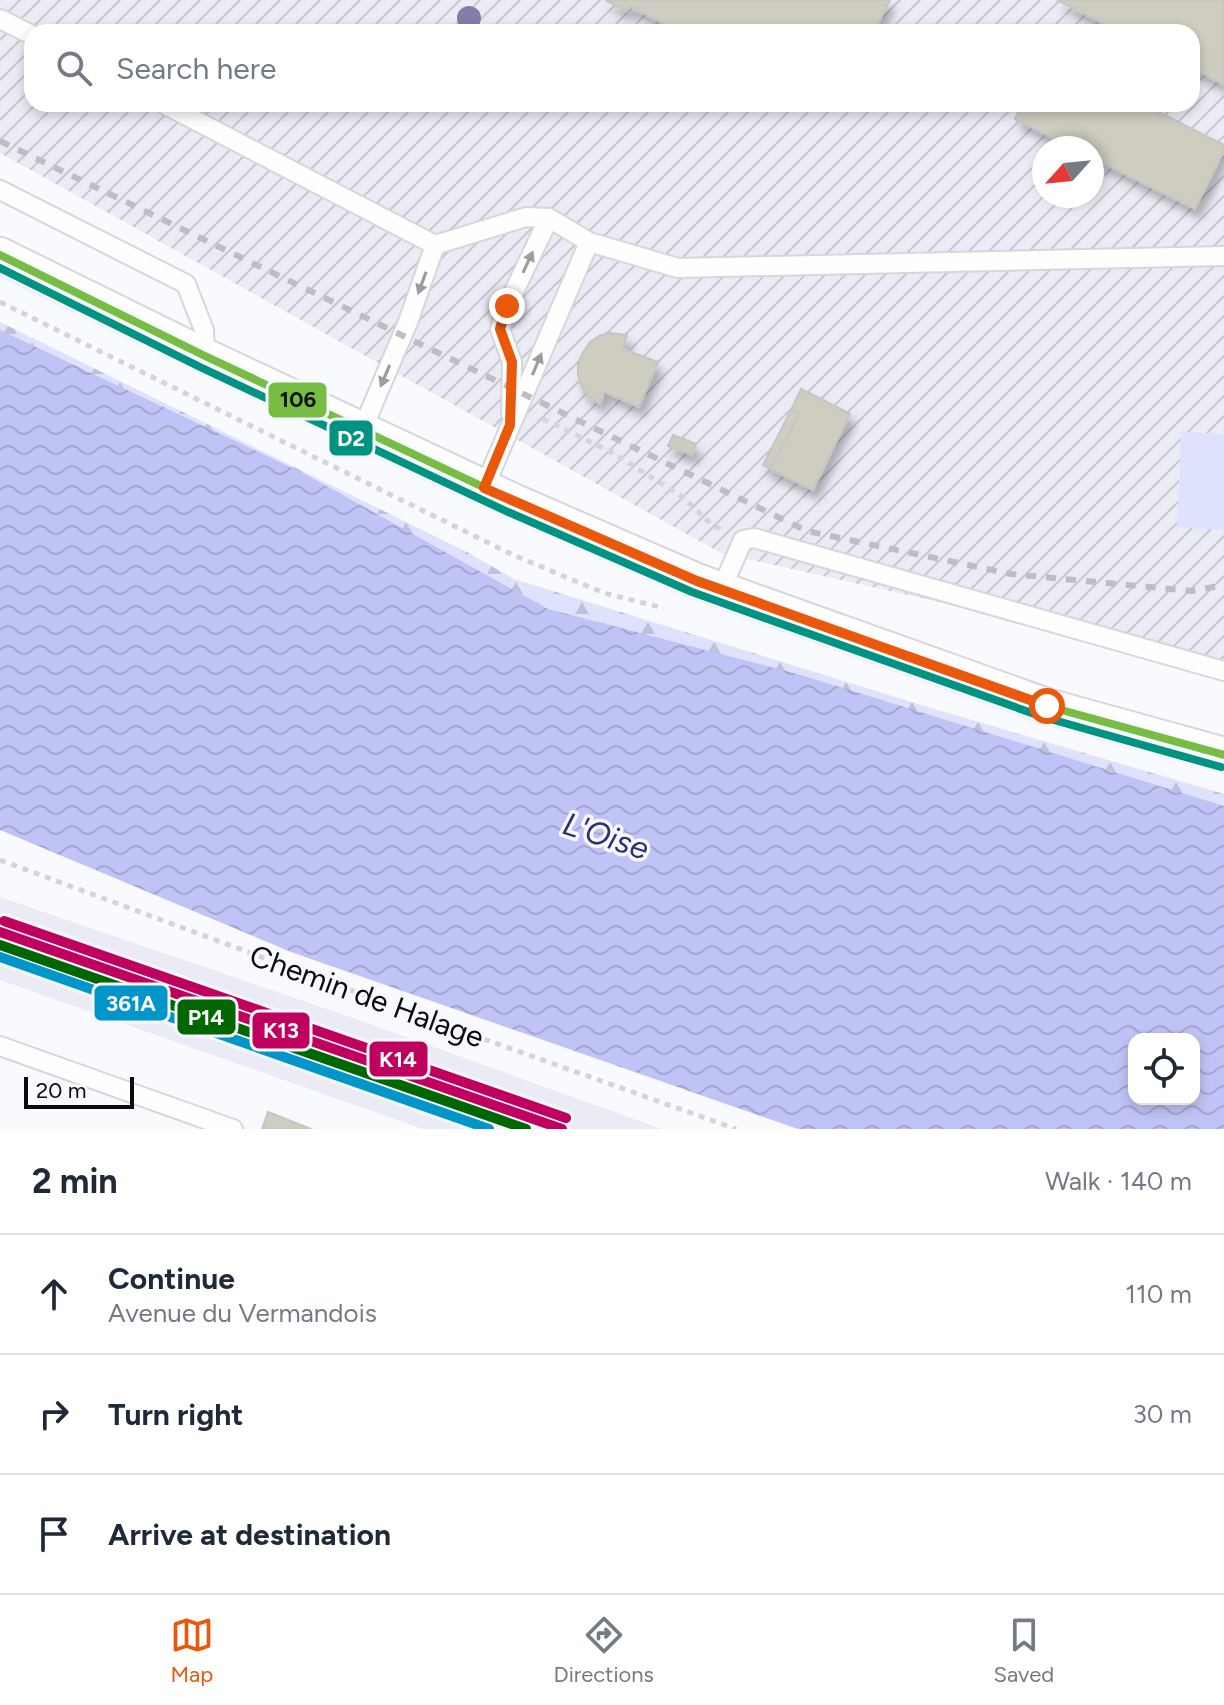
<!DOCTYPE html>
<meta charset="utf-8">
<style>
:root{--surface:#fff;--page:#f2f2f3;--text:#1f2937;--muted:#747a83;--line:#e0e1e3;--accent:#ea580c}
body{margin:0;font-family:Figtree,sans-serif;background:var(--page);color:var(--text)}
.controls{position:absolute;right:24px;bottom:24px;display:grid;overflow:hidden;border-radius:16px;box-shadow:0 4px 12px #0003}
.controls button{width:72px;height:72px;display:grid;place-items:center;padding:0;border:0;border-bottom:2px solid var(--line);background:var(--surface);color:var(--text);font:40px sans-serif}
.compass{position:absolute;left:1032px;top:136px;width:72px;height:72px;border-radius:50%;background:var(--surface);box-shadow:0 4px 12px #0003;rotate:243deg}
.scale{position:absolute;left:24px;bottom:20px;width:110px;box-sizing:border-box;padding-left:8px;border:4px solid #0b0c0e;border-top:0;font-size:22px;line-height:28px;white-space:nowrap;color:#0b0c0e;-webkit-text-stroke:6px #f8f9ff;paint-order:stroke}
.stop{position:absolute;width:24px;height:24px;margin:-18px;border:6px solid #ea580c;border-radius:50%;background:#fff}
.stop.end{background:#ea580c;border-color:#fff;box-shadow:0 2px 8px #0008}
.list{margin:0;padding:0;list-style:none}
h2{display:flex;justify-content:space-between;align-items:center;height:104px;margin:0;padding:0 32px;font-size:34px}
h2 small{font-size:26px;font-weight:400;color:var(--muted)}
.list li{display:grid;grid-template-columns:52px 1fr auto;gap:24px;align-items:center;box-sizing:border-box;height:120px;padding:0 32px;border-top:2px solid var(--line)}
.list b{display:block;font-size:30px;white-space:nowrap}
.list p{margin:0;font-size:26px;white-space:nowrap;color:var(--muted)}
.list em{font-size:26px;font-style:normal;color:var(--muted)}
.icon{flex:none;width:44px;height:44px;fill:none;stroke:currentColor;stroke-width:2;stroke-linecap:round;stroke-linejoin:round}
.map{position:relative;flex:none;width:1224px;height:1129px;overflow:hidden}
.search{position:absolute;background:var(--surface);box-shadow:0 4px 12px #0003;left:24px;right:24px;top:24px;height:88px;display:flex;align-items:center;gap:20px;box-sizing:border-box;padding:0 28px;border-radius:24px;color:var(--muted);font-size:30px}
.sheet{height:464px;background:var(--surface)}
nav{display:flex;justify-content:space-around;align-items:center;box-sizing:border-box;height:112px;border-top:2px solid var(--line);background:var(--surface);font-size:22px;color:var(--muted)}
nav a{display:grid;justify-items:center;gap:4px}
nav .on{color:var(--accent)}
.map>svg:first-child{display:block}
.built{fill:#eaebf4}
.industrial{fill:url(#industrial-furrows);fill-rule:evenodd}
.grass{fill:#dfe2fd}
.forest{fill:url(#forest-firs)}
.water{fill:url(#water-waves);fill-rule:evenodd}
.building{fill:#cfcdc0;stroke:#c5c5c5;stroke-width:2;filter:url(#shadow)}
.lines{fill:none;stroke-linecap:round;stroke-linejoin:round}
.lane-casing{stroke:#d6d7da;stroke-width:22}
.street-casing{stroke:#d6d7da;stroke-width:38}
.path{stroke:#d4d5d5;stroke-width:5;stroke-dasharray:6 6;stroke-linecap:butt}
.lane{stroke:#fefeff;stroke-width:18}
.street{stroke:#fefeff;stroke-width:34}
.rail{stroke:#bebebf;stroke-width:6;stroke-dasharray:10 10;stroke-linecap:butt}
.bus-1-casing{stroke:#f8f9ff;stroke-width:14}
.bus-2-casing{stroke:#f8f9ff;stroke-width:14}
.bus-1{stroke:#77bd44;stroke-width:8}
.bus-2{stroke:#009382;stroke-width:8}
.rail-1-casing{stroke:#f8f9ff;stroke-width:16}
.rail-2-casing{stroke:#f8f9ff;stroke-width:16}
.rail-3-casing{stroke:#f8f9ff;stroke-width:16}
.rail-4-casing{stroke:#f8f9ff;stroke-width:16}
.rail-1{stroke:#bf005f;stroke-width:10}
.rail-2{stroke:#060;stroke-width:10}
.rail-3{stroke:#bf005f;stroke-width:10}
.rail-4{stroke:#0096ca;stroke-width:10}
.tree{fill:#837eab}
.oneway{fill:#9d9d9f}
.route{stroke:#ea580c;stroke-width:10}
.labels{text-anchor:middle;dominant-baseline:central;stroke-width:7;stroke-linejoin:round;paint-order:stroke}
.street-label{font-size:30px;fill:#0b0c0e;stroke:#f8f9ff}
.water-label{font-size:32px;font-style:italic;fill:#322c7b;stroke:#f8f9ff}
.line-badge{stroke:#f8f9ff;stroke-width:3}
.badge-label{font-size:22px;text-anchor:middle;font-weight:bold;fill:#fff}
.pale-badge-label{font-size:22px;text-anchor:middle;font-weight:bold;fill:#111}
</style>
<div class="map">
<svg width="1224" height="1129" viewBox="0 0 1224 1129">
<defs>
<pattern id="industrial-furrows" width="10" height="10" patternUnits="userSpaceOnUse" patternTransform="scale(2)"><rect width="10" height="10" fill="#eaebf4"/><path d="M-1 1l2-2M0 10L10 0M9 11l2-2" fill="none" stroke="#c7c8d0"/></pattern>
<pattern id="forest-firs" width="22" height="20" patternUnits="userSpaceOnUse" patternTransform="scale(2)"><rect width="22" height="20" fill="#dfe2fd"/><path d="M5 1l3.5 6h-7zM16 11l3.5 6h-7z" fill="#bec1d8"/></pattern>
<pattern id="water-waves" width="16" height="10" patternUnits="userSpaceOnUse" patternTransform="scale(2)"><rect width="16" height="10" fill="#c0c3f5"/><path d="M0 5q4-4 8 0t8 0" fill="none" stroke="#a4a6d1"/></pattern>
<filter id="shadow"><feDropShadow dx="5" dy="9" stdDeviation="4" flood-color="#0004"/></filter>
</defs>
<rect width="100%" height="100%" fill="#f9fafe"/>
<polygon class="built" points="0,897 356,1019 662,1129 423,1129 0,980"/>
<path class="industrial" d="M0 0H1224V666L721 553 0 153ZM32 32H1192V104H32ZM1044 148H1092V196H1044Z"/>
<polygon class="grass" points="1181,432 1224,434 1224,530 1177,527"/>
<polygon class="forest" points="0,322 467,552 514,579 931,708 1224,794 1224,831 507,599 0,356"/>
<path class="water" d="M0 330 303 473 548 609 801 675 1224 806V1129H798L291 952 0 830ZM1134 1039H1194V1099H1134Z"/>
<g class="building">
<polygon points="605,0 890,0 874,32 681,32 629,6 627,11"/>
<polygon points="1057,0 1224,0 1224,85 1192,68 1192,32 1120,32"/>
<polygon points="1022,104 1143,104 1224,145 1224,151 1195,209 1092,158 1092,148 1073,148 1015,119"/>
<polygon points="610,333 627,335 623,349 658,362 639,407 605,392 600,404 587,395 581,385 578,375 578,364 582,354 590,342 599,336"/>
<polygon points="801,389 850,414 813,490 770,469 799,414 791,410"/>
<polygon points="791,410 799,414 770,469 763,465"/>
<polygon points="673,435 696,444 692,455 668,446"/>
<polygon points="268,1112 311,1129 262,1129"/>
</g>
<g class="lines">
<defs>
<g id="lane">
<polyline points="0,19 32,35"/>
<polyline points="164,104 435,245 526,217 549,218 589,242 678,268 1224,256"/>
<polyline points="0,190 186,284 204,330 205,356"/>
<polyline points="511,414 512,362 500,329 507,306 549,218"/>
<polyline points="362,430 408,322 435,245"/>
<polyline points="484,488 589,242"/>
<polyline points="721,590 743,540 754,538 1224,671"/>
<polyline points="0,1046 233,1129"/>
</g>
<polyline id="street" points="0,255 205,356 513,501 697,581 1047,706 1224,755"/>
</defs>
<use href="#lane" class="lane-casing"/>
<use href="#street" class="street-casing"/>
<g class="path">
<polyline points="0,302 511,554 604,593 664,608"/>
<polyline points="543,419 611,452 683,497 711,524 720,529"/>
<polyline points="0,860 453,1028 736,1129"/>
</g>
<use href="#lane" class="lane"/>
<use href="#street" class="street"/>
<polyline class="rail" points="0,141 807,531 1011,574 1192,591 1224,585"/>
<defs>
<polyline id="bus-1" points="0,255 205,356 513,501 697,581 1047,706 1224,755"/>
<polyline id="bus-2" points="0,268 200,367 508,512 692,592 1043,717 1221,767"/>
</defs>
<use href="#bus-1" class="bus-1-casing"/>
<use href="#bus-2" class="bus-2-casing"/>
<use href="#bus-1" class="bus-1"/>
<use href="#bus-2" class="bus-2"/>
<defs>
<polyline id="rail-1" points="0,932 562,1129"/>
<polyline id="rail-2" points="0,945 526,1129"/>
<polyline id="rail-3" points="4,921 566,1118"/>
<polyline id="rail-4" points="0,957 489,1129"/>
</defs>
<use href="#rail-1" class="rail-1-casing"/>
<use href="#rail-2" class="rail-2-casing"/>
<use href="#rail-3" class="rail-3-casing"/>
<use href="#rail-4" class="rail-4-casing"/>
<use href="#rail-1" class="rail-1"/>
<use href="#rail-2" class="rail-2"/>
<use href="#rail-3" class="rail-3"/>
<use href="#rail-4" class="rail-4"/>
</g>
<circle class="tree" cx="469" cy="18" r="12"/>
<defs><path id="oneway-solid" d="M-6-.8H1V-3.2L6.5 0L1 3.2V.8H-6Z" transform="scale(2)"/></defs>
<g class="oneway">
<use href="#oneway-solid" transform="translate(528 262) rotate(-65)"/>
<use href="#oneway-solid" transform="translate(422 283) rotate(110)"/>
<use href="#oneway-solid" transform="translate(537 364) rotate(-67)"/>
<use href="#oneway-solid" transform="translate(385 376) rotate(113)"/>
</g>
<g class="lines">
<polyline class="route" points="507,306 500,329 512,362 510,425 484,488 697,581 1047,706"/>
</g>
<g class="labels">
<g class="street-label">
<text transform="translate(367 996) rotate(20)">Chemin de Halage</text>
</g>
<g class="water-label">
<text transform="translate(606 836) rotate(18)">L'Oise</text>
</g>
</g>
<g class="line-badge">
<rect x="267" y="381" width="61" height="38" rx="8" fill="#77bd44"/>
<rect x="328" y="419" width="46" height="38" rx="8" fill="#009382"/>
<rect x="93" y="984" width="76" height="38" rx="8" fill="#0096ca"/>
<rect x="176" y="998" width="61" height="38" rx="8" fill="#060"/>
<rect x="251" y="1011" width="60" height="39" rx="8" fill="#bf005f"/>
<rect x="368" y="1040" width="61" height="38" rx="8" fill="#bf005f"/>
</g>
<g class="badge-label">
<text x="351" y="446">D2</text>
<text x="131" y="1011">361A</text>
<text x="206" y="1025">P14</text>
<text x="281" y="1038">K13</text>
<text x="398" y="1067">K14</text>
</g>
<g class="pale-badge-label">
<text x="298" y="407">106</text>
</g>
</svg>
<div class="controls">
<button><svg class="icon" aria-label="locate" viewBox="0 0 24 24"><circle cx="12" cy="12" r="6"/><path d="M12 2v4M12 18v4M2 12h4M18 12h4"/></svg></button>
</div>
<svg class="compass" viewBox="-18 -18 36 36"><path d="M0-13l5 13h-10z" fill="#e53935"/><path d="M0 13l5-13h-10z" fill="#747a83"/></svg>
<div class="scale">20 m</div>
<div class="stop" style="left:1047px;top:706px"></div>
<div class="stop end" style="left:507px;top:306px"></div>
<div class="search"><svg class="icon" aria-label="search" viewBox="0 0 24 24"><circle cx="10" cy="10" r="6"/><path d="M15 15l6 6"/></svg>Search here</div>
</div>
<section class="sheet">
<h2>2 min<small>Walk · 140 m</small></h2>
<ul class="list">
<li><svg class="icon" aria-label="ahead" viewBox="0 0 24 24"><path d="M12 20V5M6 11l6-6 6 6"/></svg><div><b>Continue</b><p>Avenue du Vermandois</p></div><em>110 m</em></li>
<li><svg class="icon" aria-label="right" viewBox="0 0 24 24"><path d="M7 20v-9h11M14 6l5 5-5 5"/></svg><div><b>Turn right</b></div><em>30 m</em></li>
<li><svg class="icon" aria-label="arrive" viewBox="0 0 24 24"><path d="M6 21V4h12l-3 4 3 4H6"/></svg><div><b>Arrive at destination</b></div></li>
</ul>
</section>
<nav>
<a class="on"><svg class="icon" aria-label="map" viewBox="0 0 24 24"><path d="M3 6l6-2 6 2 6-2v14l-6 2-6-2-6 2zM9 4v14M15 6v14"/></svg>Map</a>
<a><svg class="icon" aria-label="directions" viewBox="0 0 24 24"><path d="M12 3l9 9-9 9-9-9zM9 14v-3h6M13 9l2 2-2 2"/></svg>Directions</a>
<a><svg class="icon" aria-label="saved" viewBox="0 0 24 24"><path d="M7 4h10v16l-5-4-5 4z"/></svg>Saved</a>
</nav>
